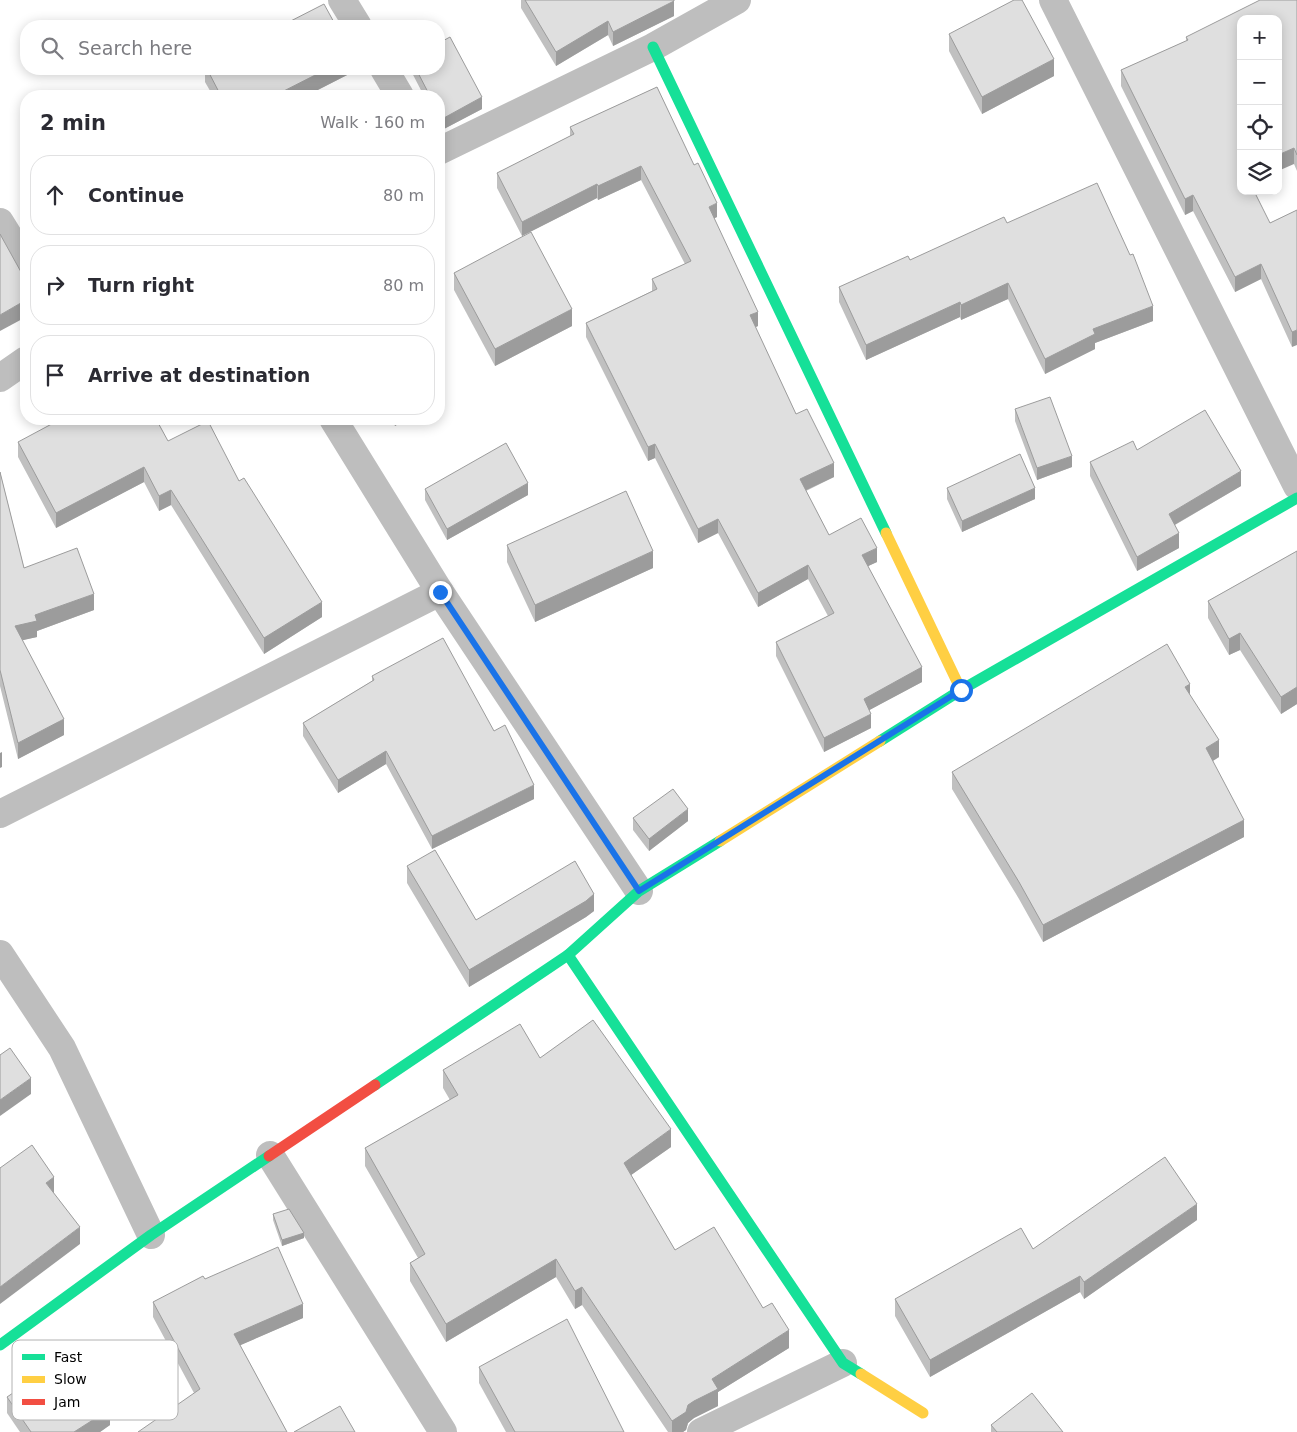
<!DOCTYPE html>
<meta charset="utf-8">
<style>
:root{--surface:#fff;--page:#f7f7f7;--text:#2b2b33;--muted:#7c7c81;--line:#e1e1e2}
body{margin:0;font-family:"DejaVu Sans",sans-serif;background:var(--page);color:var(--text)}
.controls{position:absolute;right:15px;top:15px;display:grid;overflow:hidden;border-radius:10px;box-shadow:0 2px 12px #0003}
.controls button{width:45px;height:45px;display:grid;place-items:center;padding:0;border:0;border-bottom:1px solid var(--line);background:var(--surface);color:var(--text);font:25px sans-serif}
.stop{position:absolute;width:15px;height:15px;margin:-11px;border:4px solid #1a73e8;border-radius:50%;background:#fff}
.stop.end{background:#1a73e8;border-color:#fff;box-shadow:0 1px 5px #0008}
.list{margin:0;padding:0;list-style:none}
h2{display:flex;justify-content:space-between;align-items:center;height:65px;margin:0;padding:0 20px;font-size:21px}
h2 small{font-size:16px;font-weight:400;color:var(--muted)}
.list li{display:grid;grid-template-columns:32px 1fr auto;gap:15px;align-items:center;box-sizing:border-box;height:80px;margin:0 10px 10px;padding:0 10px;border:1px solid var(--line);border-radius:20px}
.list b{display:block;font-size:19px;white-space:nowrap}
.list em{font-size:16px;font-style:normal;color:var(--muted)}
.icon{flex:none;width:28px;height:28px;fill:none;stroke:currentColor;stroke-width:2;stroke-linecap:round;stroke-linejoin:round}
.map{position:relative;flex:none;width:1297px;height:1432px;overflow:hidden}
.search{position:absolute;background:var(--surface);box-shadow:0 2px 12px #0003;left:20px;top:20px;width:425px;height:55px;display:flex;align-items:center;gap:12px;box-sizing:border-box;padding:0 18px;border-radius:20px;color:var(--muted);font-size:19px}
.panel{position:absolute;background:var(--surface);box-shadow:0 2px 12px #0003;left:20px;top:90px;width:425px;height:335px;border-radius:20px}
.map>svg:first-child{display:block}
.lines{fill:none;stroke-linecap:round;stroke-linejoin:round}
.street{stroke:#bebebe;stroke-width:28}
.fast{stroke:#16e098;stroke-width:11}
.slow{stroke:#ffcf43;stroke-width:11}
.jam{stroke:#f24e42;stroke-width:11}
.wall{fill:#c0c0c0}
.shaded-wall{fill:#9c9c9c}
.building{fill:#dfdfdf;stroke:#9c9c9c}
.route{stroke:#1a73e8;stroke-width:6}
.key{fill:#fff;stroke:#b2b2b2;stroke-width:1}
.key-label{font-size:14px;fill:#000}
</style>
<div class="map">
<svg width="1297" height="1432" viewBox="0 0 1297 1432">
<rect width="100%" height="100%" fill="#fff"/>
<g class="lines">
<g class="street">
<polyline points="342,0 358,26"/>
<polyline points="1053,0 1297,486"/>
<polyline points="384,69 400,96"/>
<polyline points="439,151 653,47 737,0"/>
<polyline points="0,222 26,264"/>
<polyline points="0,378 26,360"/>
<polyline points="333,419 440,592 639,891"/>
<polyline points="0,814 440,592"/>
<polyline points="0,954 62,1048 151,1235"/>
<polyline points="270,1155 443,1432"/>
<polyline points="701,1432 843,1363"/>
</g>
<g class="fast">
<polyline points="653,47 886,533"/>
<polyline points="880,741 961,690 1297,498"/>
<polyline points="568,955 843,1363 861,1374"/>
<polyline points="375,1085 568,955 639,891 720,841"/>
<polyline points="0,1345 151,1235 269,1156"/>
</g>
<g class="slow">
<polyline points="886,533 961,690"/>
<polyline points="720,841 880,741"/>
<polyline points="861,1374 923,1413"/>
</g>
<polyline class="jam" points="269,1156 375,1085"/>
</g>
<g class="wall">
<polygon points="521,0 674,0 674,16 613,46 608,35 556,66 521,8"/>
<polygon points="1297,0 1297,171 1294,164 1278,19 1241,191 1270,223 1297,210 1292,347 1261,279 1235,292 1193,211 1185,215 1121,86 1121,70 1186,41 1186,37"/>
<polygon points="949,34 1054,76 982,114 949,51"/>
<polygon points="205,69 351,69 351,73 306,96 213,96 205,82"/>
<polygon points="410,69 439,69 482,109 442,130 439,124 439,96 424,96"/>
<polygon points="657,87 717,217 714,218 758,326 755,327 796,414 834,477 806,491 829,535 877,562 868,566 922,682 869,710 871,728 824,752 776,656 776,642 828,616 808,579 758,607 718,533 698,543 655,458 648,461 586,337 586,323 652,291 652,279 685,264 641,180 598,200 597,198 522,236 497,188 497,173 570,136 570,127"/>
<polygon points="1007,223 1153,321 1095,343 1095,349 1045,374 1008,299 961,320 960,317 866,360 839,302 839,287"/>
<polygon points="454,273 572,326 495,366 454,290"/>
<polygon points="1015,409 1072,467 1037,480 1015,421"/>
<polygon points="390,419 406,419 395,426"/>
<polygon points="168,441 239,481 322,617 264,654 171,505 159,511 144,482 56,528 18,457 18,442"/>
<polygon points="1137,450 1241,486 1175,525 1179,548 1137,571 1090,476 1090,462"/>
<polygon points="0,472 24,568 94,610 37,631 37,637 22,640 64,735 18,759 0,686"/>
<polygon points="947,488 1035,499 962,532 947,499"/>
<polygon points="425,489 528,495 447,540 425,500"/>
<polygon points="507,545 653,568 535,622 507,562"/>
<polygon points="1297,551 1297,704 1281,714 1240,650 1229,655 1208,618 1208,601"/>
<polygon points="372,676 494,731 534,799 432,849 386,764 338,793 303,736 303,723 372,681"/>
<polygon points="1190,696 1219,757 1213,761 1244,837 1043,942 1019,899 952,789 952,772"/>
<polygon points="633,818 688,821 649,851 633,830"/>
<polygon points="407,866 476,920 594,911 586,917 469,987 407,883"/>
<polygon points="540,1058 671,1147 631,1175 675,1250 763,1308 789,1348 718,1392 718,1406 694,1418 688,1423 686,1430 683,1432 668,1432 582,1305 575,1309 556,1277 446,1342 410,1281 410,1263 418,1258 365,1166 365,1148 450,1100 443,1088 443,1070"/>
<polygon points="273,1214 304,1238 282,1246 273,1220"/>
<polygon points="1197,1220 1084,1299 1080,1292 930,1377 895,1316 895,1299 1033,1249"/>
<polygon points="205,1279 303,1318 240,1345 287,1432 194,1393 153,1317 153,1302"/>
<polygon points="479,1367 624,1432 506,1432 479,1383"/>
<polygon points="7,1397 110,1425 100,1432 20,1432 7,1413"/>
<polygon points="991,1425 1063,1432 991,1432"/>
</g>
<g class="shaded-wall">
<polygon points="674,1 674,16 613,46 613,32"/>
<polygon points="608,21 608,35 556,66 556,52"/>
<polygon points="1054,59 1054,76 982,114 982,97"/>
<polygon points="327,69 351,69 351,73 306,96 274,96"/>
<polygon points="482,97 482,109 442,130 442,119"/>
<polygon points="1294,148 1294,164 1278,171 1278,155"/>
<polygon points="641,166 641,180 598,200 598,186"/>
<polygon points="597,184 597,198 522,236 522,222"/>
<polygon points="1193,195 1193,211 1185,215 1185,199"/>
<polygon points="717,203 717,217 709,221 709,207"/>
<polygon points="1261,264 1261,279 1235,292 1235,277"/>
<polygon points="1008,283 1008,299 961,320 961,305"/>
<polygon points="26,300 26,317 0,331 0,315"/>
<polygon points="960,302 960,317 866,360 866,345"/>
<polygon points="1153,306 1153,321 1095,343 1095,349 1045,374 1045,359 1093,329"/>
<polygon points="572,309 572,326 495,366 495,349"/>
<polygon points="758,312 758,326 750,330 750,315"/>
<polygon points="1297,330 1297,345 1292,347 1292,332"/>
<polygon points="397,419 406,419 395,426 395,420"/>
<polygon points="655,444 655,458 648,461 648,447"/>
<polygon points="1072,456 1072,467 1037,480 1037,468"/>
<polygon points="834,463 834,477 800,493 800,479"/>
<polygon points="144,467 144,482 56,528 56,513"/>
<polygon points="1241,471 1241,486 1169,528 1169,514"/>
<polygon points="528,483 528,495 447,540 447,529"/>
<polygon points="1035,488 1035,499 962,532 962,521"/>
<polygon points="171,490 171,505 159,511 159,496"/>
<polygon points="718,519 718,533 698,543 698,529"/>
<polygon points="1179,533 1179,548 1137,571 1137,557"/>
<polygon points="877,548 877,562 862,569 862,555"/>
<polygon points="653,551 653,568 535,622 535,605"/>
<polygon points="808,565 808,579 758,607 758,593"/>
<polygon points="94,594 94,610 37,631 37,637 15,642 15,626 35,615"/>
<polygon points="322,602 322,617 264,654 264,638"/>
<polygon points="1240,633 1240,650 1229,655 1229,639"/>
<polygon points="922,667 922,682 864,713 864,699"/>
<polygon points="1190,684 1190,700 1185,687"/>
<polygon points="1297,687 1297,704 1281,714 1281,697"/>
<polygon points="871,714 871,728 824,752 824,738"/>
<polygon points="64,719 64,735 18,759 18,743"/>
<polygon points="1219,740 1219,757 1206,765 1206,748"/>
<polygon points="386,751 386,764 338,793 338,780"/>
<polygon points="2,752 2,767 0,768 0,753"/>
<polygon points="534,785 534,799 432,849 432,836"/>
<polygon points="688,809 688,821 649,851 649,839"/>
<polygon points="1244,820 1244,837 1043,942 1043,925"/>
<polygon points="594,894 594,911 586,917 469,987 469,970"/>
<polygon points="31,1078 31,1094 0,1116 0,1100"/>
<polygon points="671,1129 671,1147 624,1180 624,1163"/>
<polygon points="54,1177 54,1194 46,1183"/>
<polygon points="1197,1204 1197,1220 1084,1299 1084,1282"/>
<polygon points="80,1227 80,1244 0,1304 0,1287"/>
<polygon points="304,1233 304,1238 282,1246 282,1240"/>
<polygon points="556,1259 556,1277 446,1342 446,1324"/>
<polygon points="1080,1276 1080,1292 930,1377 930,1360"/>
<polygon points="582,1287 582,1305 575,1309 575,1291"/>
<polygon points="303,1304 303,1318 234,1348 234,1334"/>
<polygon points="789,1330 789,1348 718,1392 718,1406 694,1418 688,1423 686,1430 683,1432 672,1432 672,1421 688,1405 712,1379"/>
<polygon points="110,1409 110,1425 100,1432 74,1432"/>
</g>
<g class="building">
<polygon points="525,0 674,0 674,1 613,32 608,21 556,52"/>
<polygon points="1014,0 1022,0 1054,59 982,97 949,34"/>
<polygon points="1260,0 1297,0 1297,155 1294,148 1278,155 1278,19 1241,19 1241,191 1254,191 1270,223 1297,210 1297,330 1292,332 1261,264 1235,277 1193,195 1185,199 1121,70 1188,40 1186,37"/>
<polygon points="324,4 336,26 281,26"/>
<polygon points="450,37 482,97 442,119 439,113 439,96 430,96 416,69 439,69 439,43"/>
<polygon points="207,69 327,69 274,96 221,96"/>
<polygon points="657,87 694,165 698,163 717,203 709,207 758,312 750,315 796,414 807,409 834,463 800,479 829,535 861,518 877,548 862,555 922,667 864,699 871,714 824,738 776,642 834,613 808,565 758,593 718,519 698,529 655,444 648,447 586,323 657,289 652,279 691,261 641,166 598,186 597,184 522,222 497,173 574,134 570,127"/>
<polygon points="1097,183 1130,255 1133,254 1153,306 1093,329 1095,334 1045,359 1008,283 961,305 960,302 866,345 839,287 908,256 910,260 1004,217 1007,223"/>
<polygon points="531,232 572,309 495,349 454,273"/>
<polygon points="0,234 26,281 26,300 0,315"/>
<polygon points="1050,397 1072,456 1037,468 1015,409"/>
<polygon points="1205,410 1241,471 1169,514 1179,533 1137,557 1090,462 1133,441 1137,450"/>
<polygon points="61,419 156,419 168,441 208,421 239,481 244,478 322,602 264,638 171,490 159,496 144,467 56,513 18,442"/>
<polygon points="506,443 528,483 447,529 425,489"/>
<polygon points="1020,454 1035,488 962,521 947,488"/>
<polygon points="0,472 24,568 77,548 94,594 35,615 37,621 15,626 64,719 18,743 0,670"/>
<polygon points="626,491 653,551 535,605 507,545"/>
<polygon points="1297,551 1297,687 1281,697 1240,633 1229,639 1208,601"/>
<polygon points="443,638 494,731 505,725 534,785 432,836 386,751 338,780 303,723 374,680 372,676"/>
<polygon points="1167,644 1190,684 1185,687 1219,740 1206,748 1244,820 1043,925 1019,882 952,772"/>
<polygon points="673,789 688,809 649,839 633,818"/>
<polygon points="435,850 476,920 575,861 594,894 586,901 469,970 407,866"/>
<polygon points="593,1020 671,1129 624,1163 675,1250 714,1227 763,1308 772,1303 789,1330 712,1379 718,1389 694,1401 688,1405 686,1412 672,1421 582,1287 575,1291 556,1259 446,1324 410,1263 425,1254 365,1148 458,1095 443,1070 520,1024 540,1058"/>
<polygon points="10,1048 31,1078 0,1100 0,1055"/>
<polygon points="32,1145 54,1177 46,1183 80,1227 0,1287 0,1168"/>
<polygon points="1165,1157 1197,1204 1084,1282 1080,1276 930,1360 895,1299 1021,1228 1033,1249"/>
<polygon points="289,1209 304,1233 282,1240 273,1214"/>
<polygon points="278,1247 303,1304 234,1334 287,1432 138,1432 200,1389 153,1302 203,1276 205,1279"/>
<polygon points="567,1319 624,1432 515,1432 479,1367"/>
<polygon points="73,1353 110,1409 74,1432 31,1432 7,1397"/>
<polygon points="1032,1393 1063,1432 997,1432 991,1425"/>
<polygon points="340,1406 355,1432 294,1432"/>
</g>
<g class="lines">
<polyline class="route" points="440,592 639,891 961,690"/>
</g>
<rect x="12" y="1340" width="166" height="80" rx="8" class="key"/>
<rect x="22" y="1354" width="23" height="6" fill="#16e098"/>
<rect x="22" y="1376" width="23" height="7" fill="#ffcf43"/>
<rect x="22" y="1399" width="23" height="6" fill="#f24e42"/>
<g class="key-label">
<text x="54" y="1362">Fast</text>
<text x="54" y="1384">Slow</text>
<text x="54" y="1407">Jam</text>
</g>
</svg>
<div class="controls">
<button>+</button>
<button>−</button>
<button><svg class="icon" aria-label="locate" viewBox="0 0 24 24"><circle cx="12" cy="12" r="6"/><path d="M12 2v4M12 18v4M2 12h4M18 12h4"/></svg></button>
<button><svg class="icon" aria-label="layers" viewBox="0 0 24 24"><path d="M12 4l9 5-9 5-9-5zM3 14l9 5 9-5"/></svg></button>
</div>
<div class="stop" style="left:961px;top:690px"></div>
<div class="stop end" style="left:440px;top:592px"></div>
<div class="search"><svg class="icon" aria-label="search" viewBox="0 0 24 24"><circle cx="10" cy="10" r="6"/><path d="M15 15l6 6"/></svg>Search here</div>
<section class="panel">
<h2>2 min<small>Walk · 160 m</small></h2>
<ul class="list">
<li><svg class="icon" aria-label="ahead" viewBox="0 0 24 24"><path d="M12 20V5M6 11l6-6 6 6"/></svg><div><b>Continue</b></div><em>80 m</em></li>
<li><svg class="icon" aria-label="right" viewBox="0 0 24 24"><path d="M7 20v-9h11M14 6l5 5-5 5"/></svg><div><b>Turn right</b></div><em>80 m</em></li>
<li><svg class="icon" aria-label="arrive" viewBox="0 0 24 24"><path d="M6 21V4h12l-3 4 3 4H6"/></svg><div><b>Arrive at destination</b></div></li>
</ul>
</section>
</div>
